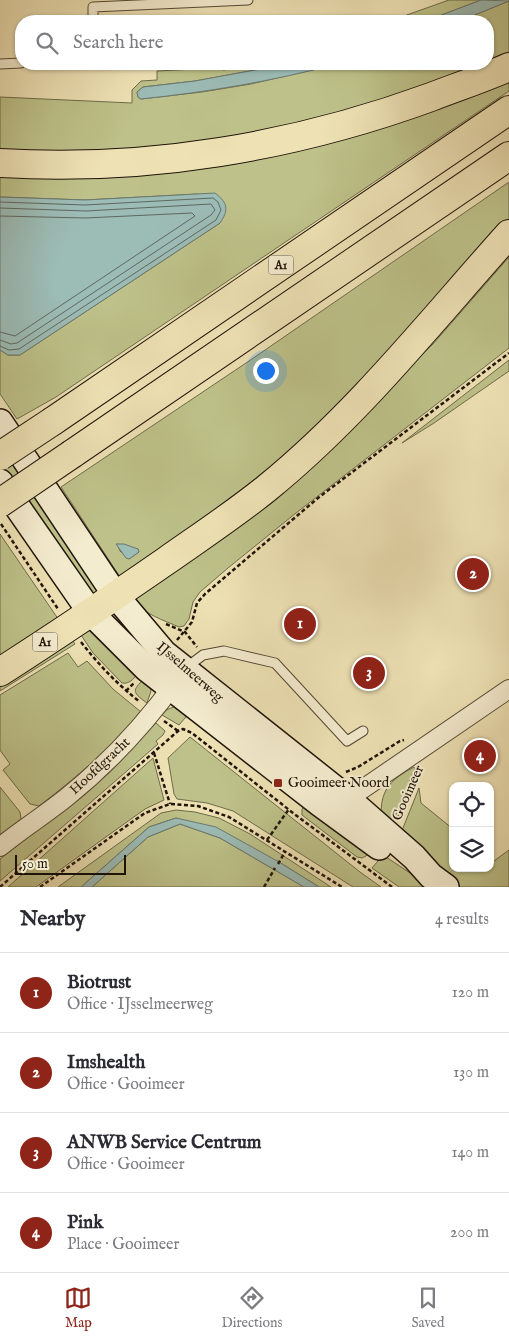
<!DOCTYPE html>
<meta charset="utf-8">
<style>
:root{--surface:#fff;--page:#f7f7f7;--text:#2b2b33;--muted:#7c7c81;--line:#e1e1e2;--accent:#8f2418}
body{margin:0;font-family:"IM FELL English",serif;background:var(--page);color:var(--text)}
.controls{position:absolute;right:15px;bottom:15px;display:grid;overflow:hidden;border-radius:10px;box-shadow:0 1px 4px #0004}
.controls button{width:45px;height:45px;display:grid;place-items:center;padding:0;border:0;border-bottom:1px solid var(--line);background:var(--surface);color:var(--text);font:25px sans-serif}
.scale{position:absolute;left:15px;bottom:12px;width:111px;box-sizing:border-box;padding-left:5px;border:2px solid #1f1409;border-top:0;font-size:14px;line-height:18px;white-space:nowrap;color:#1f1409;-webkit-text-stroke:4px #f4eccf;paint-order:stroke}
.you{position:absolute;left:265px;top:370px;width:18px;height:18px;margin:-12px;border:4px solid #fff;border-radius:50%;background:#1a73e8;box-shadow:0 0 0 8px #1a73e833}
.badge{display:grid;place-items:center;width:32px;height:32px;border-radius:50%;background:var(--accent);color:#fff;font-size:16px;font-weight:700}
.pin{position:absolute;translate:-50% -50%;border:2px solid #fff;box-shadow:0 1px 5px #0006}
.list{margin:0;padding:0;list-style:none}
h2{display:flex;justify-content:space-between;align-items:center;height:65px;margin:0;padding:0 20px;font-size:21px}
h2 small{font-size:16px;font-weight:400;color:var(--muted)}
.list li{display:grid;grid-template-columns:32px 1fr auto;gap:15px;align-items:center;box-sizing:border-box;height:80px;padding:0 20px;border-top:1px solid var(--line)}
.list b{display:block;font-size:19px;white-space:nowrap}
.list p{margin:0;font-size:16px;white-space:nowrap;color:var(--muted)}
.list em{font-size:16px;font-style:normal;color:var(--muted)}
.icon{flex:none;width:28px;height:28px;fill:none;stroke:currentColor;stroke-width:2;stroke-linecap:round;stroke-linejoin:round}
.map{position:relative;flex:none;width:509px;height:887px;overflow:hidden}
.search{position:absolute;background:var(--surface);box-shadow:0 1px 4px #0004;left:15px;right:15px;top:15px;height:55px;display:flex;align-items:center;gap:12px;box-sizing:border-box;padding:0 18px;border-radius:20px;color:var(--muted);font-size:19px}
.sheet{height:385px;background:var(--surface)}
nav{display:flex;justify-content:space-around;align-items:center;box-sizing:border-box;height:70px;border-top:1px solid var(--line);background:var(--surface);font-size:14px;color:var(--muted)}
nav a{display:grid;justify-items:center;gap:2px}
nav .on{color:var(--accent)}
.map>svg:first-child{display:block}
.green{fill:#bec28a;stroke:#6e6b4a;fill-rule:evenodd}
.water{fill:#9cbcb6;stroke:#6a7971}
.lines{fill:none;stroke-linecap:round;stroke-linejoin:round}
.shore{stroke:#5e6860;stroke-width:1}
.lane-casing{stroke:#534834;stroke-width:11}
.street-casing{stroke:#534834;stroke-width:20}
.secondary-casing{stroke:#1f1409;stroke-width:28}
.highway-casing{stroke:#1f1409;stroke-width:30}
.path{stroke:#1f1409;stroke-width:2.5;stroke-dasharray:4 2.5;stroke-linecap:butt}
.lane{stroke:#f4eccf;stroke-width:9}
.street{stroke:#f4eccf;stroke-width:18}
.secondary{stroke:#f4eccf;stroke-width:25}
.highway{stroke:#eee2b5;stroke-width:28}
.highway-bridge-casing{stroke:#1f1409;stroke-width:30;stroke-linecap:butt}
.highway-bridge{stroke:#eee2b5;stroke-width:28}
.poi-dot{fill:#8f2418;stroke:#f4eccf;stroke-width:2}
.labels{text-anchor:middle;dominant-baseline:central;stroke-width:4;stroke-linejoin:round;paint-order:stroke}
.shield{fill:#f4eccf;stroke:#5f5544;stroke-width:1}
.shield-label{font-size:12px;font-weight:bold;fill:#1f1409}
.street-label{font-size:14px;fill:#1f1409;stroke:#f4eccf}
.poi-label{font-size:14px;fill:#1f1409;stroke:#f4eccf;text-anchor:start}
</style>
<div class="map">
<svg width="509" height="887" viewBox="0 0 509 887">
<rect width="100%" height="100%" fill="#eee2b5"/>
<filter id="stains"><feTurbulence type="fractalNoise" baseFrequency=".004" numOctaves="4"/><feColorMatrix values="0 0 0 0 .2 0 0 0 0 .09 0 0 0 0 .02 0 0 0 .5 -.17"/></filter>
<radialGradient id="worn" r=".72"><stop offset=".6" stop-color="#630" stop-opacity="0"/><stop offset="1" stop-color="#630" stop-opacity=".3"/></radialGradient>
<g class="green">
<polygon points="449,0 481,0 426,21 390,21"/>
<path d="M509 1V56C348 126 175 162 0 153V97L132 103V90L141 81 157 80V71L216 68 224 70 247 64H288L195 81 143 87 137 92 138 97 141 99 202 92 251 84 337 64H488V21H460Z"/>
<polygon points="509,74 509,91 56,397 17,419 0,394 0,350 8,355 20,355 220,223 198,194 85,200 0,197 0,168 147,167"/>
<path d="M509 182V229L306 445 124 583 61 487 252 359ZM117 544 138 549 139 552 129 559 120 551Z"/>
<path d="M509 257V348L296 513 228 568 200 592 193 602 189 619 184 626 179 627C166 621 142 614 135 600L143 590 398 377 433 344Z"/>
<polygon points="509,360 509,371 434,423 402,443"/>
<polygon points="0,433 101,590 94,599 0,471"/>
<polygon points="0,534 63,626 0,666"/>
<path d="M77 629 95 630 141 670C136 676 130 685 122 683L93 653Z"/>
<polygon points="68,634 75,644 0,691 0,681"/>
<path d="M68 653 78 667 87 661 113 689 141 712C111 748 77 777 39 806L30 804 3 770 10 764 0 750V695Z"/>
<path d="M147 676 151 691 147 703C130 691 133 690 147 676Z"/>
<polygon points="176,706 192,710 179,725 162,715 166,710"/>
<polygon points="156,723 165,731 163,735 156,741 158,744 0,881 0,859 92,787"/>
<polygon points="190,737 360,872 381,887 353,887 233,811 207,803 177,799 174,794 168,758"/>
<polygon points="153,758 164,800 145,809 36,887 8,887"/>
<path d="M414 767 415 768 392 824 381 814C381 788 392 779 414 767Z"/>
<polygon points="0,787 20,812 21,819 0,835"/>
<polygon points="419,788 421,803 453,829 453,868 490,868 490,858 494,861 509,850 509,887 457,887 397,836 403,828"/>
<polygon points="308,804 373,848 366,856 362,858 357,857 302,815 302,809"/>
<polygon points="176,810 195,812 219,818 250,834 331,887 319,887 279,862 176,818 149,827 81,887 58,887 161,813"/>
<polygon points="180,824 220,838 304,887 92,887 148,837"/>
<polygon points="383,855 431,887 399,887 372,868"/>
</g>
<g class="water">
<polygon points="481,0 509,1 460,21 426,21"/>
<path d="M288 64H337C273 81 208 92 141 99L138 97 137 92 143 87 195 81Z"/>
<path d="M215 193C228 203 229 210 220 223L20 355H8L0 350V197L85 200Z"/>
<polygon points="116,544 124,544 138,549 139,552 129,559 126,558"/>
<polygon points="176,818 216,827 279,862 319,887 304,887 220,838 180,824 148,837 92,887 81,887 149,827"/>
</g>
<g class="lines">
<g class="shore">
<polyline points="0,202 85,205 213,198 218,202 221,210 216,220 19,349 9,350 0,346"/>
<polyline points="0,208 86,211 211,204 215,210 211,215 17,343 11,344 0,340"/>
<polyline points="0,216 85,218 192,213 195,216 15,336 0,332"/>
</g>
<defs>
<g id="lane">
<polyline points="93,21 93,7 248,0"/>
<polyline points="0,64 21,63"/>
<polyline points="187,667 203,655 224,651 275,663 347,741 363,731"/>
</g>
<g id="street">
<polyline points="339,800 348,799 509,689"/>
<path d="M0 847C22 829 46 814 67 797 109 763 146 723 177 680"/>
</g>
<g id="secondary">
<polyline points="0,422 116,596 164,653 348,799 414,857 431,876 446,887"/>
<polyline points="0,482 91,613 147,669 319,803 379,847"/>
</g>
<g id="highway">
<path d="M0 163C147 172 294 147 431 97 457 87 484 78 509 67"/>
<polyline points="53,421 509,110"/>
<polyline points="72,454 509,156"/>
<path d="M0 672C56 636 111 599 166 561 200 537 235 514 267 488 358 414 431 321 509 234"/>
</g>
</defs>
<use href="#lane" class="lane-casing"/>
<use href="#street" class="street-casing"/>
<use href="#secondary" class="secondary-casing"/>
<use href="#highway" class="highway-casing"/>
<g class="path">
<polyline points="1,524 58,609"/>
<polyline points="166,624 185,632 197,647"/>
<polyline points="177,640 192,622 197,603 205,594 318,498 509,353"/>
<path d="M81 642C99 665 117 684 140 702"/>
<polyline points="126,691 134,683"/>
<polyline points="164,721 178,731"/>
<polyline points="154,753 170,804"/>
<polyline points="346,772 358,767 400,741 404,740"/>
<polyline points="398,818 418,770"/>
<polyline points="267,840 289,809"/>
<polyline points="278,864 285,852"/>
<polyline points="0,887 178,731 183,729 192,733 293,813 392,887"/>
<polyline points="40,887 145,813 170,804 198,806 229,817 342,887"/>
<polyline points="264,887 275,868"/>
</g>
<use href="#lane" class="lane"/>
<use href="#street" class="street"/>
<use href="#secondary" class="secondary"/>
<use href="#highway" class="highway"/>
<defs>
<g id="highway-bridge">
<polyline points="0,456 53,421"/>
<polyline points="0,503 72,454"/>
</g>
</defs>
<use href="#highway-bridge" class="highway-bridge-casing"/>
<use href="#highway-bridge" class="highway-bridge"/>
</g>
<rect class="poi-dot" x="273" y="778" width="10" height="10" rx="2.5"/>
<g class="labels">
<g class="shield">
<rect x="268.5" y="255.5" width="25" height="19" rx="4"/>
<rect x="32.5" y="632.5" width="25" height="19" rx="4"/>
</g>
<g class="shield-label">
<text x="281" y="265">A1</text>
<text x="45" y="642">A1</text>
</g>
<g class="street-label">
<text transform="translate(190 672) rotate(41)">IJsselmeerweg</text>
<text transform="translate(100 766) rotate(-43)">Hoofdgracht</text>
<text transform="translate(408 793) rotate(-66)">Gooimeer</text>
</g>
<g class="poi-label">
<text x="288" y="783">Gooimeer Noord</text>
</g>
</g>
<rect width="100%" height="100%" filter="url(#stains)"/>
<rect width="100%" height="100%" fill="url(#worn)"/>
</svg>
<div class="controls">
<button><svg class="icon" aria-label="locate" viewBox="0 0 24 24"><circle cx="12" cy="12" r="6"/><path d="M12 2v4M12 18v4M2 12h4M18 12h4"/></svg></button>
<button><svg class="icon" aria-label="layers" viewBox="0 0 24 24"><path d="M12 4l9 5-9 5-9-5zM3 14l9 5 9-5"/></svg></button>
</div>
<div class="scale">50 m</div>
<div class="you"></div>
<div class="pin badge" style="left:300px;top:624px">1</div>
<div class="pin badge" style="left:473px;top:574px">2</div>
<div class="pin badge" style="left:369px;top:673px">3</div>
<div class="pin badge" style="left:480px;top:756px">4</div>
<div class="search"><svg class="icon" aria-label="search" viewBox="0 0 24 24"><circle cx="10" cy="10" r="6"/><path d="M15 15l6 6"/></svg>Search here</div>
</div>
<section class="sheet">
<h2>Nearby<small>4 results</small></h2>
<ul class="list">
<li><span class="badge">1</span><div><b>Biotrust</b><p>Office · IJsselmeerweg</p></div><em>120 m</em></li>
<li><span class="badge">2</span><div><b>Imshealth</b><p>Office · Gooimeer</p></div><em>130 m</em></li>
<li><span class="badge">3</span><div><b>ANWB Service Centrum</b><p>Office · Gooimeer</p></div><em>140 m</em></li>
<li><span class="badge">4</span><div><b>Pink</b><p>Place · Gooimeer</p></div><em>200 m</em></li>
</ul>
</section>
<nav>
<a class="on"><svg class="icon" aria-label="map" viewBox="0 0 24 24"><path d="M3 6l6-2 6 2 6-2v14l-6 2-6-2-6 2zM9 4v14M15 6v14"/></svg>Map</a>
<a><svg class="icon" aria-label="directions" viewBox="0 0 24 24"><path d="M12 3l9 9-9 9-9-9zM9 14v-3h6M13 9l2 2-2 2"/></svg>Directions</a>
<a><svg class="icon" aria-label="saved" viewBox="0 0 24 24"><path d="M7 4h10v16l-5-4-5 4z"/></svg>Saved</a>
</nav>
